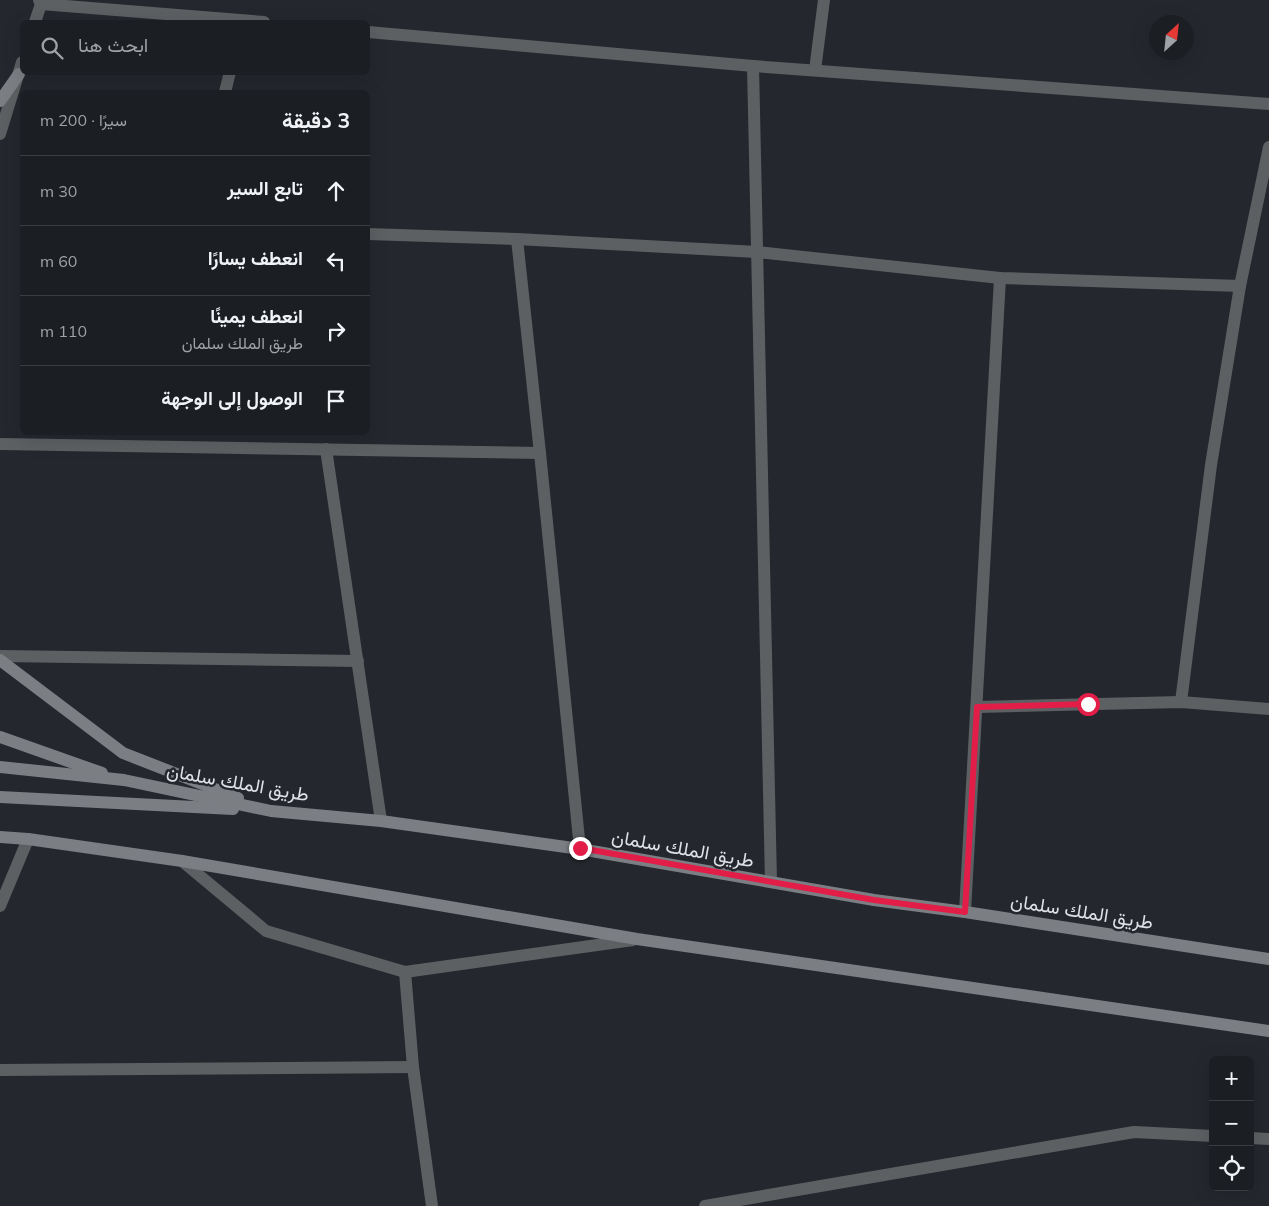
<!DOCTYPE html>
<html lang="ar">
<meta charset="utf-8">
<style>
:root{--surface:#1b1e22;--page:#24272a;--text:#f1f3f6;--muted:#a0a2a5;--line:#393c40}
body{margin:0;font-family:Mulish,Vazirmatn,sans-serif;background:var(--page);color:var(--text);direction:rtl}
.controls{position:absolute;right:15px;bottom:15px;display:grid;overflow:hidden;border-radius:8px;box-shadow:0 5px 20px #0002}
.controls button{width:45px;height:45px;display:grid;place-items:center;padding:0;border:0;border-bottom:1px solid var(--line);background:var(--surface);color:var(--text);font:25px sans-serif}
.compass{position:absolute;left:1149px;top:15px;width:45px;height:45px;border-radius:50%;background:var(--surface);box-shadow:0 5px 20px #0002;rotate:27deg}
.stop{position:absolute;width:15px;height:15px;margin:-11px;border:4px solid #e11d48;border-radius:50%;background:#fff}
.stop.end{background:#e11d48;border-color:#fff;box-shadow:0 1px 5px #0008}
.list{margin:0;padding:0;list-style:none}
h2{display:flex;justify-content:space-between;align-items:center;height:65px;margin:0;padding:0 20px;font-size:21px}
h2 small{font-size:16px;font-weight:400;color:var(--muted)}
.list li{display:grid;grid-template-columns:32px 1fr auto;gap:15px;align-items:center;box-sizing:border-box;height:70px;padding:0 20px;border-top:1px solid var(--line)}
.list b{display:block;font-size:19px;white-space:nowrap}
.list p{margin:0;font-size:16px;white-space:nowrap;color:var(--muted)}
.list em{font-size:16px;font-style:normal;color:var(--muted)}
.icon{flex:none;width:28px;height:28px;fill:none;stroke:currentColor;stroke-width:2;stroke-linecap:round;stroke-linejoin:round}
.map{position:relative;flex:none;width:1269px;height:1206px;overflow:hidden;direction:ltr}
.search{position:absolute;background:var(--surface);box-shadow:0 5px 20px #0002;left:20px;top:20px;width:350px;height:55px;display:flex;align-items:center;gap:12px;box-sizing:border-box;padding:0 18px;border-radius:8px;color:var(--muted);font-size:19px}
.panel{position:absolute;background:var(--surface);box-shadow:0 5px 20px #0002;left:20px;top:90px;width:350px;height:345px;border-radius:8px;direction:rtl}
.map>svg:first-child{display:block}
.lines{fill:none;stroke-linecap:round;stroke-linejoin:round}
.street{stroke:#5d6063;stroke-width:12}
.secondary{stroke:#7b7f84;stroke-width:12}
.route{stroke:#e11d48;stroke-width:6}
.labels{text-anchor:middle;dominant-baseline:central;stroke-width:5;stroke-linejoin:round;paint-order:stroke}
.street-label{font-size:19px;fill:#dfe1e5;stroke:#24282e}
</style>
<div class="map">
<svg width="1269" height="1206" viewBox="0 0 1269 1206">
<rect width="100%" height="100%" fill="#24282e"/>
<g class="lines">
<g class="street">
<polyline points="41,4 264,22"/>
<polyline points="35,22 41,4 39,0"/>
<polyline points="368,32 753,66 1269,104"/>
<polyline points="753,66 771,882"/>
<polyline points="815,70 824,0"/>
<polyline points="225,92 230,72"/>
<polyline points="0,134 22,62"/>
<polyline points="368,234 517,239 757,252 1000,278 1240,286"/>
<polyline points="517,239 540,453 580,849"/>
<polyline points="0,444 540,453"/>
<polyline points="326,449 381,821"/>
<polyline points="0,656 358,661"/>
<polyline points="1181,702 1211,465 1240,286 1269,147"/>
<polyline points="977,707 1181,702 1269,709"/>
<polyline points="182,861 266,931 405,972 633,940"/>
<polyline points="0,906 28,839"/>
<polyline points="965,912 1000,278"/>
<polyline points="405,972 413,1067 432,1206"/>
<polyline points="0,1070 413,1067"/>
<polyline points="1250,1138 1269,1139"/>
<polyline points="705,1206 1134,1132 1213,1136"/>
</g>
<g class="secondary">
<polyline points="0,101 19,74"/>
<polyline points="0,660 123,753 238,798"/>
<polyline points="0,737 102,773"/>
<polyline points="0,767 124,780 271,811 381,821 580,849 874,900 965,912 1269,959"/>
<polyline points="0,797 233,809"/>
<polyline points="0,837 28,839 182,861 637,939 1269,1031"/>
</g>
</g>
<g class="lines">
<polyline class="route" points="580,848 874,900 965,912 977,707 1088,704"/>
</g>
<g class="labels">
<g class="street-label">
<text transform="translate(238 782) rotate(10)">طريق الملك سلمان</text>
<text transform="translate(683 848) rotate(10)">طريق الملك سلمان</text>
<text transform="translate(1082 911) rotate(9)">طريق الملك سلمان</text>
</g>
</g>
</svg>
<div class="controls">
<button>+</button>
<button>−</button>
<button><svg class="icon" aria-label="locate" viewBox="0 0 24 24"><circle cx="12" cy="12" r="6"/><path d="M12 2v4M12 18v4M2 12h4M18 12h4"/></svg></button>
</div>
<svg class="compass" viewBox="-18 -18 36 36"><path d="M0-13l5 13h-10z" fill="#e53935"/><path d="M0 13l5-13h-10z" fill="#a0a2a5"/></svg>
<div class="stop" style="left:1088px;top:704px"></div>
<div class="stop end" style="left:580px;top:848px"></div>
<div class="search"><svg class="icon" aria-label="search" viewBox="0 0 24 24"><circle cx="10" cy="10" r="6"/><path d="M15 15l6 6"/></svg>ابحث هنا</div>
<section class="panel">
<h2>3 دقيقة<small>سيرًا · 200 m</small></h2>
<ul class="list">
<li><svg class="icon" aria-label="ahead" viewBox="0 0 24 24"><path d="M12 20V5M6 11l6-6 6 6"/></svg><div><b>تابع السير</b></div><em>30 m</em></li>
<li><svg class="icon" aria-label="left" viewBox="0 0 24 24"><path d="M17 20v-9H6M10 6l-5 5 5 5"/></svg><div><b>انعطف يسارًا</b></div><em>60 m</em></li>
<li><svg class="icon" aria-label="right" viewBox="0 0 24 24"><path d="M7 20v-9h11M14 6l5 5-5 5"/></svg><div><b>انعطف يمينًا</b><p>طريق الملك سلمان</p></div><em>110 m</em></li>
<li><svg class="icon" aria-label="arrive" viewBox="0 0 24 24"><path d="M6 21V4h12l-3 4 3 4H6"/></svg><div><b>الوصول إلى الوجهة</b></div></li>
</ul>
</section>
</div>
